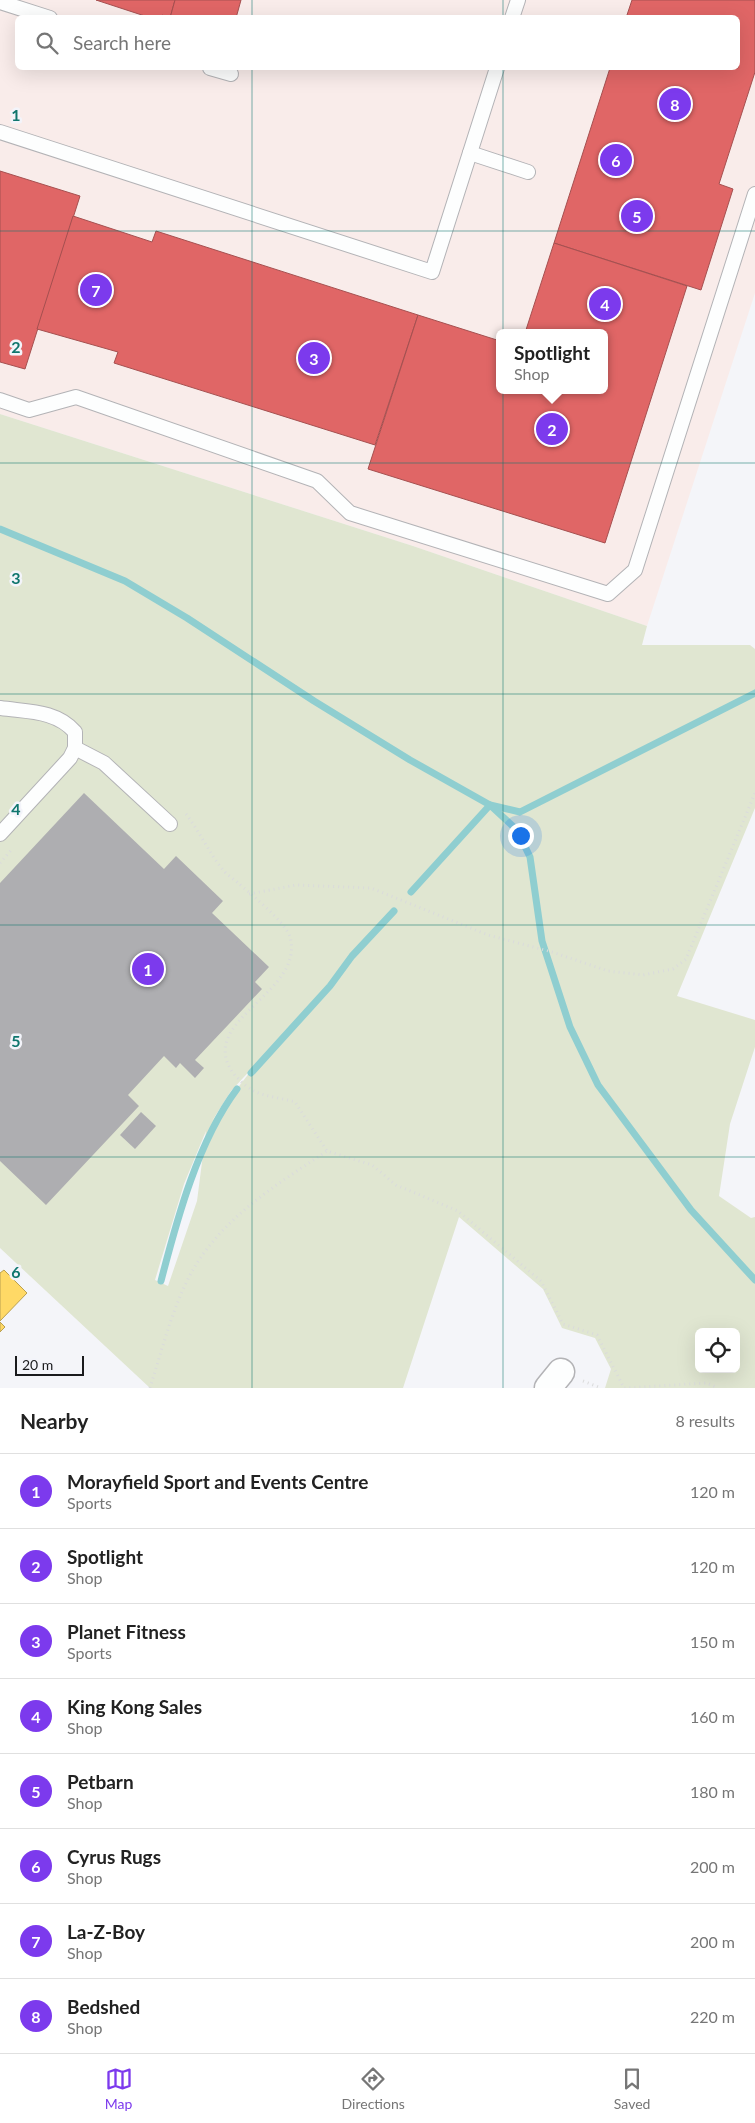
<!DOCTYPE html>
<style>
:root{--surface:#fff;--page:#f6f6f6;--text:#222;--muted:#767676;--line:#e0e0e0;--accent:#7c3aed}
body{margin:0;font-family:Lato,sans-serif;background:var(--page);color:var(--text)}
.controls{position:absolute;right:15px;bottom:15px;display:grid;overflow:hidden;border-radius:8px;box-shadow:0 5px 20px #0002}
.controls button{width:45px;height:45px;display:grid;place-items:center;padding:0;border:0;border-bottom:1px solid var(--line);background:var(--surface);color:var(--text);font:25px sans-serif}
.scale{position:absolute;left:15px;bottom:12px;width:69px;box-sizing:border-box;padding-left:5px;border:2px solid #1a1b1d;border-top:0;font-size:14px;line-height:18px;white-space:nowrap;color:#1a1b1d;-webkit-text-stroke:4px #f3f4fa;paint-order:stroke}
.you{position:absolute;left:520px;top:835px;width:18px;height:18px;margin:-12px;border:4px solid #fff;border-radius:50%;background:#1a73e8;box-shadow:0 0 0 8px #1a73e833}
.badge{display:grid;place-items:center;width:32px;height:32px;border-radius:50%;background:var(--accent);color:#fff;font-size:16px;font-weight:700}
.pin{position:absolute;translate:-50% -50%;border:2px solid #fff;box-shadow:0 1px 5px #0006}
.popup{position:absolute;left:496px;top:329px;width:112px;height:65px;box-sizing:border-box;display:grid;place-content:center;border-radius:8px;background:var(--surface);filter:drop-shadow(0 1px 4px #0005);font-size:16px;white-space:nowrap;color:var(--muted)}
.popup b{font-size:19px;color:var(--text)}
.popup::after{content:'';position:absolute;left:50%;top:100%;margin-left:-10px;border:10px solid transparent;border-top-color:var(--surface)}
.list{margin:0;padding:0;list-style:none}
h2{display:flex;justify-content:space-between;align-items:center;height:65px;margin:0;padding:0 20px;font-size:21px}
h2 small{font-size:16px;font-weight:400;color:var(--muted)}
.list li{display:grid;grid-template-columns:32px 1fr auto;gap:15px;align-items:center;box-sizing:border-box;height:75px;padding:0 20px;border-top:1px solid var(--line)}
.list b{display:block;font-size:19px;white-space:nowrap}
.list p{margin:0;font-size:16px;white-space:nowrap;color:var(--muted)}
.list em{font-size:16px;font-style:normal;color:var(--muted)}
.icon{flex:none;width:28px;height:28px;fill:none;stroke:currentColor;stroke-width:2;stroke-linecap:round;stroke-linejoin:round}
.map{position:relative;flex:none;width:755px;height:1388px;overflow:hidden}
.search{position:absolute;background:var(--surface);box-shadow:0 5px 20px #0002;left:15px;right:15px;top:15px;height:55px;display:flex;align-items:center;gap:12px;box-sizing:border-box;padding:0 18px;border-radius:8px;color:var(--muted);font-size:19px}
.sheet{height:665px;background:var(--surface)}
nav{display:flex;justify-content:space-around;align-items:center;box-sizing:border-box;height:70px;border-top:1px solid var(--line);background:var(--surface);font-size:14px;color:var(--muted)}
nav a{display:grid;justify-items:center;gap:2px}
nav .on{color:var(--accent)}
.map>svg:first-child{display:block}
.commercial{fill:#f9ecea;fill-rule:evenodd}
.green{fill:#e0e6d1;fill-rule:evenodd}
.homes{fill:#ffd966;stroke:#baa050}
.shops{fill:#e06666;stroke:#a55050}
.lines{fill:none;stroke-linecap:round;stroke-linejoin:round}
.stream{stroke:#8fced0;stroke-width:7}
.building{fill:#aeaeb1}
.service-casing{stroke:#b3b3b6;stroke-width:16}
.minor-casing{stroke:#b3b3b6;stroke-width:29}
.path{stroke:#dadbdb;stroke-width:3;stroke-dasharray:1 4;stroke-linecap:butt}
.service{stroke:#fdfefe;stroke-width:14}
.minor{stroke:#fdfefe;stroke-width:26}
.grid{fill:none;stroke:#0f766e;stroke-width:1;stroke-opacity:0.55}
.grid-label{font-size:16px;text-anchor:middle;font-weight:bold;fill:#0f766e;stroke:#f3f4fa;stroke-width:5;stroke-linejoin:round;paint-order:stroke}
</style>
<div class="map">
<svg width="755" height="1388" viewBox="0 0 755 1388">
<rect width="100%" height="100%" fill="#f4f5f9"/>
<path class="commercial" d="M0 0H755V293L647 626 413 546 0 414ZM18 18H738V68H18ZM500 333H604V390H500Z"/>
<path class="green" d="M0 414 413 546 647 626 642 645H750L755 649V808L677 996 755 1020V1047L730 1124 719 1196 751 1218 755 1217V1388H605L611 1369 595 1338 562 1328 543 1289 459 1217 403 1388H150L0 1248ZM257 1063 212 1121 231 1091ZM206 1131 197 1201 168 1286 155 1280 184 1184ZM699 1332H736V1369H699Z"/>
<g class="homes">
<polygon points="4,1270 27,1293 0,1321 0,1273"/>
<polygon points="0,1322 5,1327 0,1332"/>
</g>
<g class="shops">
<polygon points="96,0 175,0 170,18 162,15 161,18 151,18"/>
<polygon points="175,0 241,0 236,18 170,18"/>
<polygon points="632,0 755,0 755,72 719,184 733,189 701,290 554,243 610,68 738,68 738,18 626,18"/>
<polygon points="0,171 80,196 25,369 0,362"/>
<polygon points="73,216 152,242 156,231 418,315 375,445 114,363 118,352 37,329"/>
<polygon points="554,243 687,286 605,543 368,469 418,315 500,341 500,390 604,390 604,333 525,333"/>
</g>
<g class="lines">
<g class="stream">
<polyline points="0,529 125,581 187,618 314,701 410,760 490,805 520,812 755,693"/>
<polyline points="411,892 490,805 517,830 530,857 542,941 570,1027 598,1085 691,1210 755,1280"/>
<polyline points="251,1073 330,986 352,956 394,911"/>
<path d="M161 1281C177 1219 198 1141 237 1089"/>
</g>
</g>
<g class="building">
<polygon points="84,793 164,869 176,856 223,901 212,913 269,967 255,982 262,989 195,1060 204,1068 195,1078 180,1063 176,1068 164,1056 128,1095 139,1106 46,1205 0,1161 0,883"/>
<polygon points="141,1112 156,1126 135,1149 120,1135"/>
</g>
<g class="lines">
<defs>
<g id="service">
<polyline points="0,2 50,18"/>
<polyline points="512,18 518,0"/>
<polyline points="210,68 231,74"/>
<polyline points="0,132 432,272 497,68"/>
<polyline points="470,153 528,172"/>
<polyline points="0,400 29,410 76,397 317,481 350,513 608,594 635,570 755,194"/>
<path d="M0 708C27 712 56 710 75 732V748L70 758 0 834"/>
<polyline points="75,748 104,763 170,824"/>
</g>
<polyline id="minor" points="548,1388 561,1372"/>
</defs>
<use href="#service" class="service-casing"/>
<use href="#minor" class="minor-casing"/>
<g class="path">
<path d="M186 814C200 832 210 855 224 871 228 876 234 879 238 883 250 893 287 924 290 937 305 992 202 1018 230 1068 234 1076 245 1086 254 1091 266 1097 282 1098 295 1102L327 1151 372 1165 396 1185 458 1211 541 1281 563 1324 597 1335 624 1388 707 1383 718 1388"/>
<polyline points="0,863 12,849"/>
<polyline points="249,894 296,885 371,888 488,935 552,952 608,971 643,975 673,969 686,959 755,793"/>
<polyline points="583,1381 601,1388"/>
<path d="M150 1388C161 1353 170 1317 186 1283 215 1222 273 1187 327 1151"/>
</g>
<use href="#service" class="service"/>
<use href="#minor" class="minor"/>
</g>
<path class="grid" d="M252 0V18M503 0V18M252 68V1388M503 68V1388M0 231H755M0 463H755M0 694H755M0 925H755M0 1157H755"/>
<g class="grid-label">
<text x="16" y="121">1</text>
<text x="16" y="353">2</text>
<text x="16" y="584">3</text>
<text x="16" y="815">4</text>
<text x="16" y="1047">5</text>
<text x="16" y="1278">6</text>
</g>
</svg>
<div class="controls">
<button><svg class="icon" aria-label="locate" viewBox="0 0 24 24"><circle cx="12" cy="12" r="6"/><path d="M12 2v4M12 18v4M2 12h4M18 12h4"/></svg></button>
</div>
<div class="scale">20 m</div>
<div class="you"></div>
<div class="pin badge" style="left:148px;top:969px">1</div>
<div class="pin badge" style="left:552px;top:429px">2</div>
<div class="popup"><b>Spotlight</b>Shop</div>
<div class="pin badge" style="left:314px;top:358px">3</div>
<div class="pin badge" style="left:605px;top:304px">4</div>
<div class="pin badge" style="left:637px;top:216px">5</div>
<div class="pin badge" style="left:616px;top:160px">6</div>
<div class="pin badge" style="left:96px;top:290px">7</div>
<div class="pin badge" style="left:675px;top:104px">8</div>
<div class="search"><svg class="icon" aria-label="search" viewBox="0 0 24 24"><circle cx="10" cy="10" r="6"/><path d="M15 15l6 6"/></svg>Search here</div>
</div>
<section class="sheet">
<h2>Nearby<small>8 results</small></h2>
<ul class="list">
<li><span class="badge">1</span><div><b>Morayfield Sport and Events Centre</b><p>Sports</p></div><em>120 m</em></li>
<li><span class="badge">2</span><div><b>Spotlight</b><p>Shop</p></div><em>120 m</em></li>
<li><span class="badge">3</span><div><b>Planet Fitness</b><p>Sports</p></div><em>150 m</em></li>
<li><span class="badge">4</span><div><b>King Kong Sales</b><p>Shop</p></div><em>160 m</em></li>
<li><span class="badge">5</span><div><b>Petbarn</b><p>Shop</p></div><em>180 m</em></li>
<li><span class="badge">6</span><div><b>Cyrus Rugs</b><p>Shop</p></div><em>200 m</em></li>
<li><span class="badge">7</span><div><b>La-Z-Boy</b><p>Shop</p></div><em>200 m</em></li>
<li><span class="badge">8</span><div><b>Bedshed</b><p>Shop</p></div><em>220 m</em></li>
</ul>
</section>
<nav>
<a class="on"><svg class="icon" aria-label="map" viewBox="0 0 24 24"><path d="M3 6l6-2 6 2 6-2v14l-6 2-6-2-6 2zM9 4v14M15 6v14"/></svg>Map</a>
<a><svg class="icon" aria-label="directions" viewBox="0 0 24 24"><path d="M12 3l9 9-9 9-9-9zM9 14v-3h6M13 9l2 2-2 2"/></svg>Directions</a>
<a><svg class="icon" aria-label="saved" viewBox="0 0 24 24"><path d="M7 4h10v16l-5-4-5 4z"/></svg>Saved</a>
</nav>
